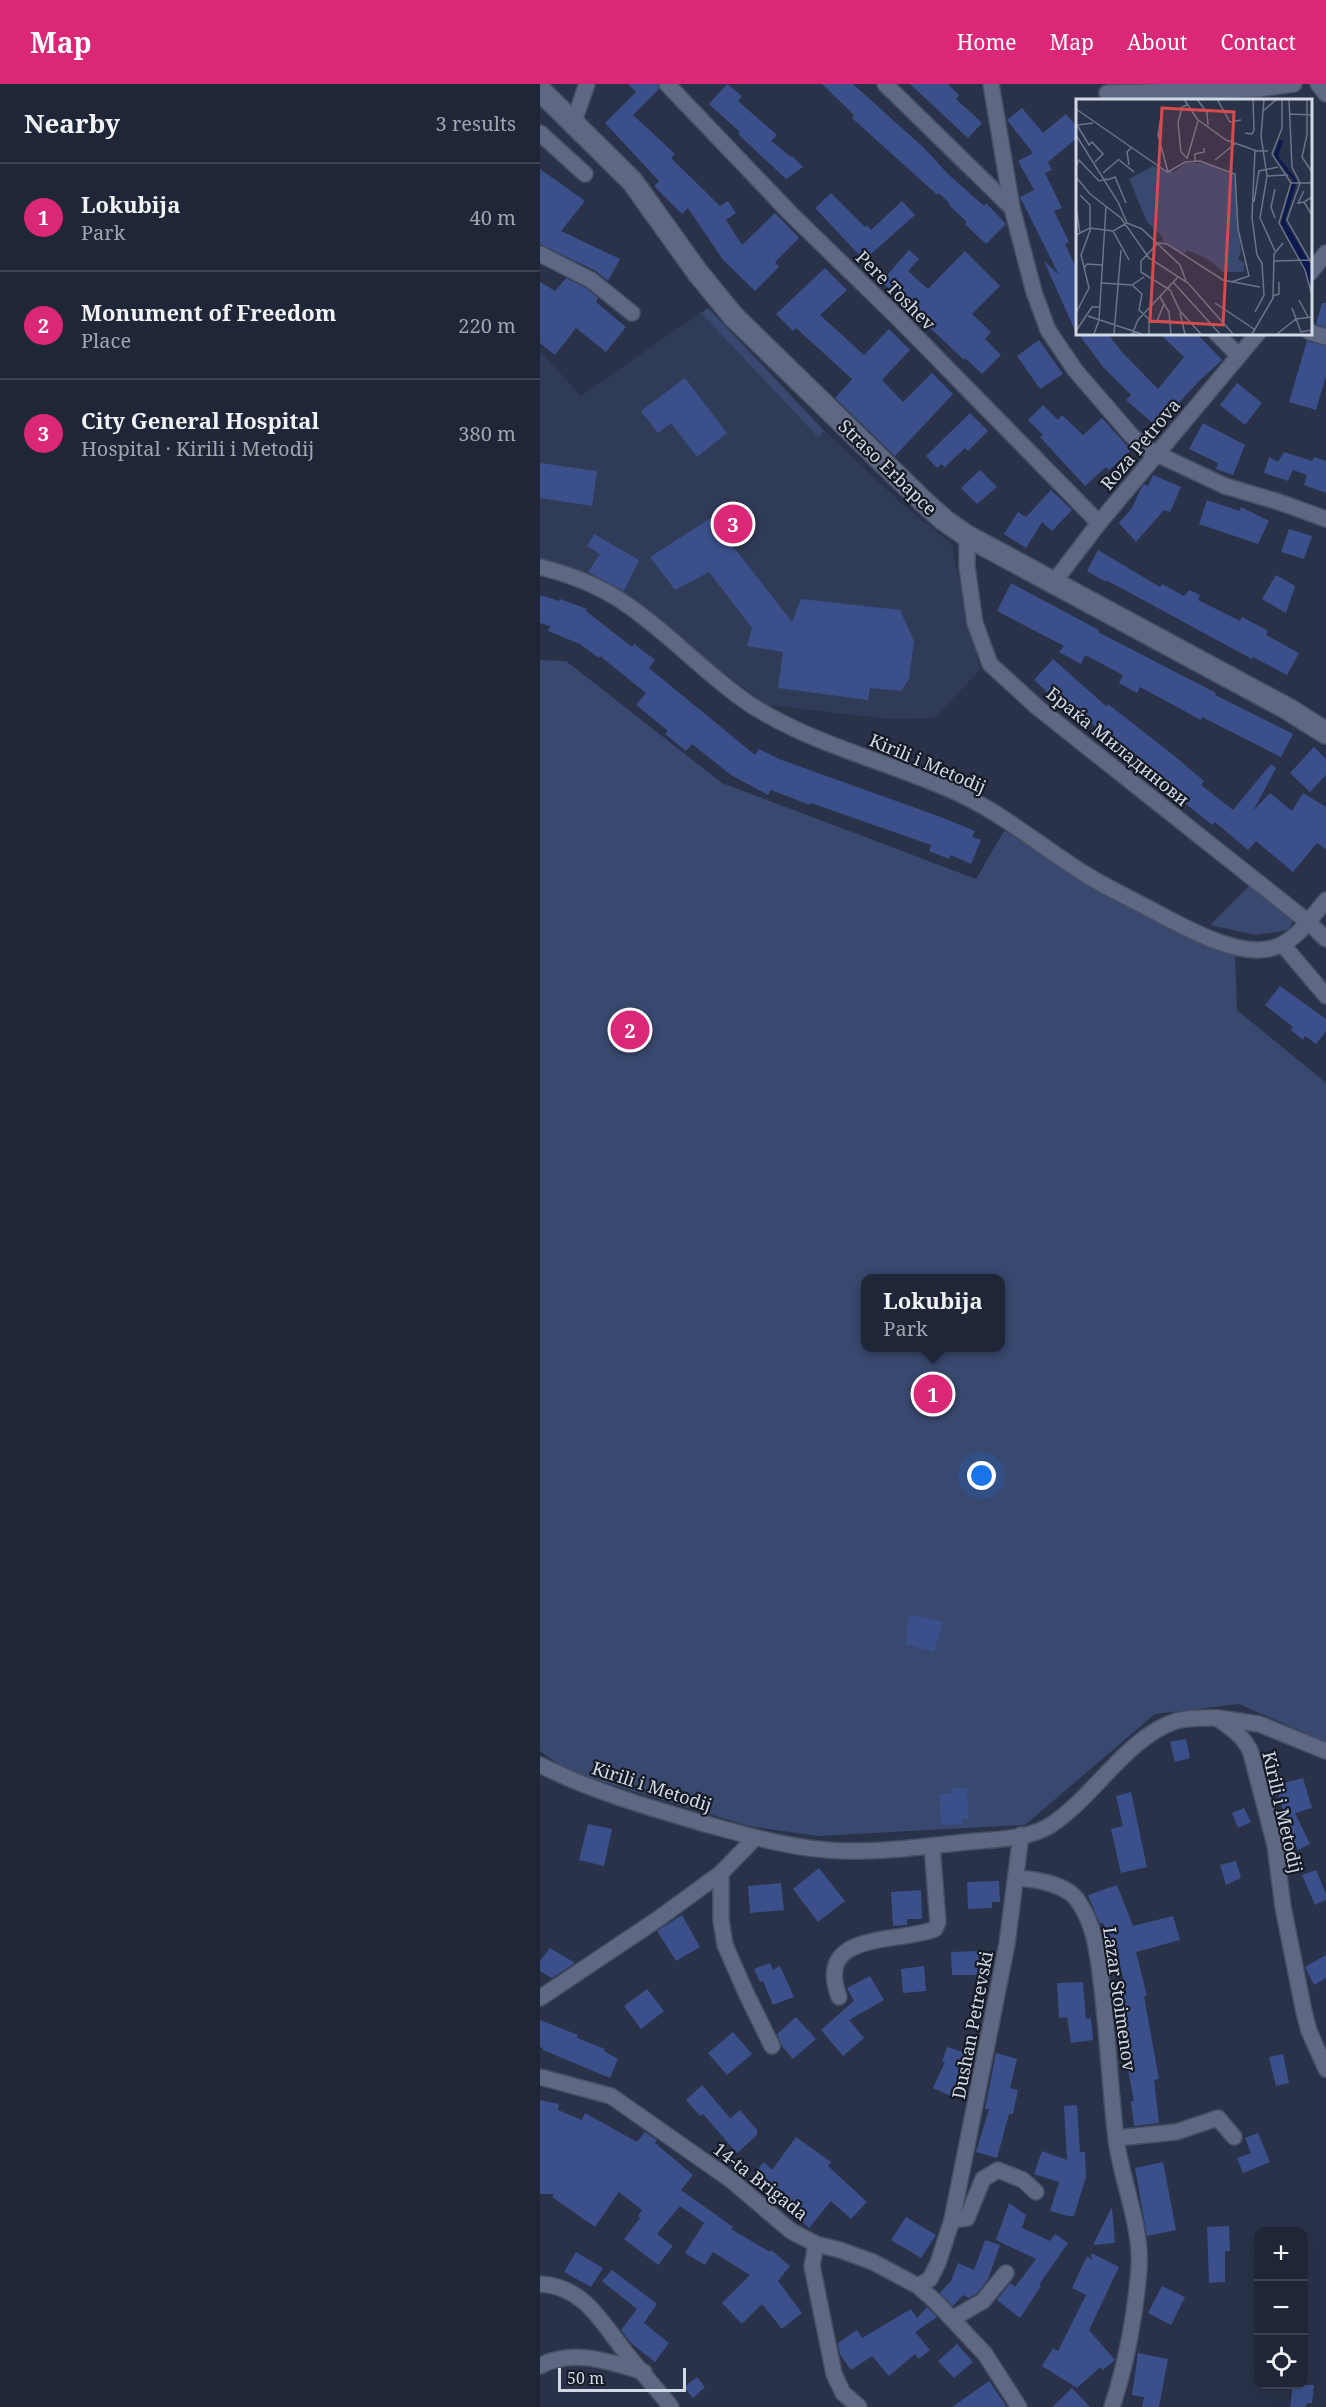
<!DOCTYPE html>
<meta charset="utf-8">
<style>
:root{--surface:#1f2637;--page:#272e3f;--text:#f1f3f6;--muted:#a1a5ad;--line:#3c4352;--accent:#db2777}
body{margin:0;font-family:"Noto Serif",serif;background:var(--page);color:var(--text)}
.controls{position:absolute;right:18px;bottom:18px;display:grid;overflow:hidden;border-radius:12px;box-shadow:0 6px 24px #0002}
.controls button{width:54px;height:54px;display:grid;place-items:center;padding:0;border:0;border-bottom:2px solid var(--line);background:var(--surface);color:var(--text);font:30px sans-serif}
.scale{position:absolute;left:18px;bottom:15px;width:128px;box-sizing:border-box;padding-left:6px;border:3px solid #d1d8e6;border-top:0;font-size:16px;line-height:21px;white-space:nowrap;color:#d1d8e6;-webkit-text-stroke:4px #161a25;paint-order:stroke}
.you{position:absolute;left:442px;top:1392px;width:21px;height:21px;margin:-15px;border:4px solid #fff;border-radius:50%;background:#1a73e8;box-shadow:0 0 0 9px #1a73e833}
.badge{display:grid;place-items:center;width:39px;height:39px;border-radius:50%;background:var(--accent);color:#fff;font-size:20px;font-weight:700}
.pin{position:absolute;translate:-50% -50%;border:3px solid #fff;box-shadow:0 2px 6px #0006}
.popup{position:absolute;left:321px;top:1190px;width:144px;height:78px;box-sizing:border-box;display:grid;place-content:center;border-radius:12px;background:var(--surface);filter:drop-shadow(0 2px 4px #0005);font-size:20px;white-space:nowrap;color:var(--muted)}
.popup b{font-size:22px;color:var(--text)}
.popup::after{content:'';position:absolute;left:50%;top:100%;margin-left:-12px;border:12px solid transparent;border-top-color:var(--surface)}
.list{margin:0;padding:0;list-style:none}
h2{display:flex;justify-content:space-between;align-items:center;height:78px;margin:0;padding:0 24px;font-size:26px}
h2 small{font-size:20px;font-weight:400;color:var(--muted)}
.list li{display:grid;grid-template-columns:39px 1fr auto;gap:18px;align-items:center;box-sizing:border-box;height:108px;padding:0 24px;border-top:2px solid var(--line)}
.list b{display:block;font-size:22px;white-space:nowrap}
.list p{margin:0;font-size:20px;white-space:nowrap;color:var(--muted)}
.list em{font-size:20px;font-style:normal;color:var(--muted)}
.icon{flex:none;width:33px;height:33px;fill:none;stroke:currentColor;stroke-width:2;stroke-linecap:round;stroke-linejoin:round}
.map{position:relative;flex:none;width:786px;height:2323px;overflow:hidden}
header{display:flex;align-items:center;gap:36px;box-sizing:border-box;height:84px;padding:0 30px;background:var(--accent);color:#fff}
header strong{font-size:28px}
nav{display:flex;gap:33px;margin-inline-start:auto;font-size:21px}
main{display:flex}
aside{flex:1;background:var(--surface)}
.map>svg:first-child{display:block}
.built{fill:#303b58}
.green{fill:#39486e;fill-rule:evenodd}
.building{fill:#3b508b}
.lines{fill:none;stroke-linecap:round;stroke-linejoin:round}
.street-casing{stroke:#474f62;stroke-width:18}
.secondary-casing{stroke:#474f62;stroke-width:24}
.street{stroke:#5e6882;stroke-width:15}
.secondary{stroke:#5e6882;stroke-width:21}
.labels{text-anchor:middle;dominant-baseline:central;stroke-width:4.5;stroke-linejoin:round;paint-order:stroke}
.street-label{font-size:18px;fill:#d1d8e6;stroke:#161a25}
.inset-road{fill:none;stroke:#6c7488;stroke-width:1.5}
.view{fill:#d54b4e;fill-opacity:0.15;stroke:#d54b4e;stroke-width:3}
.inset-edge{fill:none;stroke:#d1d8e6;stroke-width:3}
</style>
<header>
<strong>Map</strong>
<nav><a>Home</a><a>Map</a><a>About</a><a>Contact</a></nav>
</header>
<main>
<aside>
<h2>Nearby<small>3 results</small></h2>
<ul class="list">
<li><span class="badge">1</span><div><b>Lokubija</b><p>Park</p></div><em>40 m</em></li>
<li><span class="badge">2</span><div><b>Monument of Freedom</b><p>Place</p></div><em>220 m</em></li>
<li><span class="badge">3</span><div><b>City General Hospital</b><p>Hospital · Kirili i Metodij</p></div><em>380 m</em></li>
</ul>
</aside>
<div class="map">
<svg width="786" height="2323" viewBox="0 0 786 2323">
<rect width="100%" height="100%" fill="#293249"/>
<polygon class="built" points="168,223 285,347 363,421 411,459 440,586 394,634 349,635 227,621 87,516 0,481 0,267 41,312"/>
<g class="green">
<polygon points="168,224 284,347 278,353 162,230"/>
<path d="M0 576 26 577 182 699 436 795 464 747 695 868 697 926 786 999V1658L699 1620 615 1630 485 1741 277 1752 209 1742 29 1688 0 1667ZM326 1194H460V1264H326Z"/>
<polygon points="710,801 753,836 749,846 716,851 670,841"/>
</g>
<g class="building">
<polygon points="88,0 118,0 119,5 93,31 135,70 131,74 180,122 188,117 196,129 186,136 202,161 235,129 259,154 235,178 239,183 215,207 183,176 148,124 142,130 114,102 119,97 65,39 96,8"/>
<polygon points="187,0 202,12 198,17 237,51 231,57 251,73 252,72 263,83 246,95 198,50 200,48 169,20"/>
<polygon points="282,0 313,0 384,64 408,90 444,122 446,119 466,140 446,160 425,140 427,138 409,121 410,120 399,109 397,111 393,107 312,34 314,31"/>
<polygon points="370,0 408,0 419,11 416,15 442,39 428,54"/>
<polygon points="482,24 503,49 526,30 537,43 537,54 508,78 512,86 505,89 522,124 514,127 529,158 525,160 537,186 537,251 504,177 519,191 480,113 494,106 478,77 493,69 467,36"/>
<polygon points="0,85 45,117 21,147 80,175 68,197 56,187 0,160"/>
<polygon points="291,109 325,143 327,141 331,146 362,117 375,131 324,176 275,124"/>
<polygon points="369,166 379,175 368,187 388,205 425,167 460,202 432,230 451,248 445,255 461,271 442,290 425,274 424,276 369,224 372,221 352,204 351,206 341,198"/>
<polygon points="285,184 307,206 280,231 324,271 349,245 370,266 342,296 363,318 392,289 413,310 355,372 295,314 312,295 256,244 253,247 236,230"/>
<polygon points="26,194 46,204 58,214 56,218 86,243 66,268 36,244 15,271 0,259 0,198 15,207"/>
<polygon points="782,219 786,219 786,243 776,240"/>
<polygon points="538,249 567,249 581,267 618,305 644,273 619,249 656,249 682,276 657,299 617,343 586,316 591,311 563,283"/>
<polygon points="499,256 523,290 500,305 477,272"/>
<polygon points="767,257 786,262 786,292 776,326 749,318"/>
<polygon points="145,294 187,349 157,373 131,339 118,349 101,327"/>
<polygon points="697,299 722,319 705,341 680,321"/>
<polygon points="503,321 518,336 522,331 543,351 562,334 591,366 569,386 566,383 545,402 500,353 503,351 488,336"/>
<polygon points="430,329 448,347 428,367 425,364 405,383 401,380 397,384 386,372"/>
<polygon points="663,339 705,361 693,391 676,385 678,379 649,365"/>
<polygon points="744,368 772,377 774,373 786,377 786,409 764,401 767,391 753,386 748,397 724,389 729,373 738,378"/>
<polygon points="0,379 57,387 52,422 0,414"/>
<polygon points="440,386 457,403 437,420 421,404"/>
<polygon points="613,391 641,403 630,428 624,426 596,458 579,439 592,424 600,406 604,400 608,402"/>
<polygon points="511,406 532,426 512,447 502,438 486,464 464,450 478,428 486,433"/>
<polygon points="667,416 700,427 701,423 729,437 718,460 659,440"/>
<polygon points="171,434 252,538 261,515 360,526 374,557 369,595 361,607 330,604 328,616 238,604 243,568 207,562 212,544 169,488 135,506 110,473"/>
<polygon points="749,445 772,452 764,475 741,468"/>
<polygon points="54,450 99,476 84,507 48,488 60,470 47,462"/>
<polygon points="558,466 620,503 622,500 644,512 649,506 660,511 658,516 700,537 702,533 728,547 726,551 759,569 747,591 713,573 712,575 566,496 566,498 547,487"/>
<polygon points="736,491 755,502 746,529 722,515"/>
<polygon points="471,499 559,546 558,548 676,609 675,611 753,650 741,673 662,633 661,636 600,603 597,609 579,599 583,591 545,571 541,580 519,568 524,562 457,527"/>
<polygon points="0,511 19,517 20,515 47,525 46,527 92,563 94,560 115,576 109,584 215,671 219,665 239,675 398,732 435,747 432,753 441,756 431,780 411,771 409,775 389,767 391,761 271,719 270,721 231,706 228,711 191,691 152,660 146,667 125,650 128,647 96,621 106,609 60,572 59,574 40,560 8,547 10,542 0,539"/>
<polygon points="513,575 567,623 568,620 632,670 664,697 661,701 693,726 731,680 736,684 713,727 730,709 752,727 763,709 786,723 786,765 777,759 753,788 716,757 708,766 675,738 672,741 650,723 511,605 508,609 494,596"/>
<polygon points="774,663 786,675 786,691 770,708 750,689"/>
<polygon points="740,902 786,935 786,947 776,960 765,952 763,956 751,946 753,943 725,921"/>
<polygon points="370,1530 403,1538 394,1568 365,1560 368,1550 365,1549"/>
<polygon points="646,1655 650,1674 635,1678 630,1658"/>
<polygon points="763,1694 772,1724 755,1729 770,1760 758,1766 749,1748 736,1701"/>
<polygon points="411,1704 427,1704 429,1735 422,1735 422,1740 401,1741 399,1710 411,1709"/>
<polygon points="591,1708 607,1783 581,1789 571,1745 583,1742 576,1712"/>
<polygon points="704,1724 711,1738 698,1744 692,1729"/>
<polygon points="48,1740 72,1745 64,1782 39,1776"/>
<polygon points="696,1777 701,1794 686,1801 680,1781"/>
<polygon points="279,1784 305,1817 278,1838 253,1805"/>
<polygon points="776,1786 786,1810 786,1816 775,1821 762,1791"/>
<polygon points="459,1797 460,1818 452,1818 452,1824 428,1825 427,1798"/>
<polygon points="241,1799 244,1826 210,1829 208,1802"/>
<polygon points="577,1801 593,1842 633,1832 640,1856 596,1868 607,1912 604,1912 619,1995 614,1996 619,2039 594,2042 591,2017 594,2017 578,1934 586,1932 577,1897 584,1895 563,1839 560,1840 548,1811"/>
<polygon points="381,1806 382,1835 367,1835 367,1841 353,1842 351,1808"/>
<polygon points="142,1831 160,1863 136,1877 117,1847"/>
<polygon points="10,1864 35,1879 12,1894 0,1887 0,1877"/>
<polygon points="438,1867 439,1891 412,1891 411,1868"/>
<polygon points="786,1871 786,1894 774,1901 765,1883"/>
<polygon points="230,1879 233,1886 240,1882 254,1913 233,1921 223,1897 220,1898 214,1885"/>
<polygon points="384,1882 386,1907 363,1909 361,1885"/>
<polygon points="330,1892 344,1916 309,1936 324,1954 303,1972 281,1946 314,1917 307,1904"/>
<polygon points="543,1898 546,1935 551,1934 553,1956 531,1959 527,1933 519,1934 517,1899"/>
<polygon points="107,1905 124,1927 101,1945 84,1922"/>
<polygon points="256,1933 276,1955 253,1975 242,1962 237,1950"/>
<polygon points="0,1936 38,1951 37,1954 65,1965 64,1967 78,1975 70,1994 3,1966 3,1964 0,1963"/>
<polygon points="193,1948 212,1970 187,1991 168,1969"/>
<polygon points="407,1963 433,1971 413,2013 393,2004 405,1978 402,1978"/>
<polygon points="456,1969 477,1975 470,2004 478,2006 473,2030 469,2030 457,2074 436,2068 449,2025 445,2025"/>
<polygon points="743,1970 749,1999 736,2002 729,1973"/>
<polygon points="162,2001 190,2034 200,2026 217,2046 217,2051 197,2069 163,2030 160,2032 146,2016"/>
<polygon points="0,2016 19,2020 18,2026 42,2036 45,2029 97,2058 105,2048 117,2056 115,2059 153,2091 141,2106 193,2143 191,2145 230,2168 231,2166 250,2182 238,2197 262,2229 242,2245 222,2220 202,2240 182,2219 210,2191 173,2168 165,2181 145,2169 164,2139 140,2122 117,2150 133,2162 118,2181 84,2155 100,2134 98,2132 102,2126 79,2108 55,2143 12,2113 14,2110 0,2110"/>
<polygon points="537,2021 540,2068 545,2068 546,2093 534,2132 528,2132 510,2127 519,2098 494,2090 502,2067 527,2076 524,2022"/>
<polygon points="718,2049 730,2078 703,2089 697,2074 711,2069 705,2054"/>
<polygon points="256,2053 291,2078 288,2082 327,2118 311,2135 291,2117 269,2144 213,2090 224,2078 232,2086"/>
<polygon points="623,2078 636,2146 607,2152 595,2084"/>
<polygon points="469,2119 486,2131 482,2144 510,2157 515,2150 528,2159 499,2201 501,2202 480,2234 457,2216 470,2199 475,2203 496,2175 456,2156"/>
<polygon points="572,2123 575,2159 553,2161"/>
<polygon points="366,2133 396,2151 381,2174 351,2156"/>
<polygon points="689,2142 690,2167 685,2167 685,2198 669,2199 667,2143"/>
<polygon points="445,2156 460,2161 448,2195 437,2209 429,2214 423,2211 413,2222 400,2209 411,2197 418,2179 434,2186"/>
<polygon points="36,2168 63,2184 51,2203 24,2188"/>
<polygon points="551,2169 579,2183 549,2246 575,2276 563,2286 560,2283 537,2304 502,2282 513,2264 518,2267 546,2211 532,2204 547,2172 552,2176"/>
<polygon points="72,2186 117,2220 104,2239 129,2259 115,2278 91,2259 81,2246 97,2225 62,2197"/>
<polygon points="622,2202 645,2213 631,2241 608,2229"/>
<polygon points="387,2223 397,2233 375,2248 390,2266 379,2275 375,2270 349,2292 332,2272 311,2286 300,2270 298,2259 317,2246 322,2254 371,2225 377,2234"/>
<polygon points="417,2260 433,2278 414,2294 398,2277"/>
<polygon points="598,2269 628,2275 619,2323 602,2323 604,2313 592,2311"/>
<polygon points="157,2293 165,2303 153,2314 144,2303"/>
<polygon points="449,2297 467,2323 412,2323"/>
<polygon points="753,2301 774,2301 772,2319 767,2319 766,2323 750,2323"/>
<polygon points="532,2304 550,2323 512,2323"/>
</g>
<g class="lines">
<defs>
<g id="street">
<polyline points="127,0 251,130 357,233 559,439"/>
<polyline points="345,0 472,124 494,208 508,246 535,286 591,351 603,362 617,370 685,402 739,418 786,435"/>
<polyline points="451,0 472,124"/>
<polyline points="778,0 786,10"/>
<polyline points="567,9 718,5 754,0"/>
<polyline points="34,37 47,0"/>
<polyline points="0,49 45,90"/>
<polyline points="0,170 51,196 92,229"/>
<polyline points="770,189 786,169"/>
<polyline points="770,248 786,253"/>
<polyline points="676,249 698,271"/>
<polyline points="427,452 427,483 435,539 450,580 497,623 768,838 786,855"/>
<path d="M0 483C28 490 55 500 80 516 126 546 163 588 208 619 273 662 352 678 422 711 466 732 503 764 545 790 569 805 596 817 621 831 650 846 695 871 728 865 754 861 771 834 786 816"/>
<polyline points="514,498 559,439 718,249"/>
<polyline points="743,861 786,912"/>
<polyline points="678,1634 719,1640 786,1667"/>
<path d="M0 1681C52 1707 107 1723 162 1739 209 1752 256 1766 305 1767 346 1768 386 1762 427 1758 454 1755 487 1756 511 1741 555 1712 586 1654 636 1637 649 1633 664 1634 677 1634 690 1643 705 1653 711 1669L735 1761 743 1823 764 1928 769 1947 786 1985"/>
<polyline points="215,1754 181,1789 181,1836 185,1861 206,1909 232,1962"/>
<path d="M476 1794C495 1795 527 1800 538 1817 556 1843 558 1873 562 1904 568 1954 570 2004 576 2054 581 2096 602 2142 599 2184 596 2228 586 2281 572 2323"/>
<path d="M299 1913C274 1846 357 1860 395 1845L398 1838 392 1762"/>
<polyline points="0,1914 118,1835 181,1789"/>
<polyline points="0,1993 71,2012 191,2096 251,2147 276,2160 300,2166 333,2178 378,2202 396,2218 445,2270 479,2323"/>
<polyline points="576,2054 636,2048 678,2034 694,2053"/>
<polyline points="412,2136 427,2134 443,2095 458,2086 483,2096 496,2108"/>
<polyline points="276,2160 272,2182 294,2290 303,2309 319,2323"/>
<path d="M0 2200C44 2202 62 2239 86 2269 101 2288 117 2305 131 2323"/>
<polyline points="378,2202 390,2195 398,2179 412,2136 467,1860 481,1751"/>
<polyline points="412,2235 443,2217 466,2189"/>
<path d="M0 2282C33 2264 70 2278 104 2288"/>
</g>
<polyline id="secondary" points="0,6 92,97 158,189 194,233 384,418 404,436 427,452 748,625 786,649"/>
</defs>
<use href="#street" class="street-casing"/>
<use href="#secondary" class="secondary-casing"/>
<use href="#street" class="street"/>
<use href="#secondary" class="secondary"/>
</g>
<g class="labels">
<g class="street-label">
<text transform="translate(356 206) rotate(45)">Pere Toshev</text>
<text transform="translate(600 360) rotate(-50)">Roza Petrova</text>
<text transform="translate(348 383) rotate(44)">Straso Erbapce</text>
<text transform="translate(578 662) rotate(39)">Браќа Миладинови</text>
<text transform="translate(388 679) rotate(23)">Kirili i Metodij</text>
<text transform="translate(112 1702) rotate(18)">Kirili i Metodij</text>
<text transform="translate(743 1728) rotate(77)">Kirili i Metodij</text>
<text transform="translate(580 1915) rotate(82)">Lazar Stoimenov</text>
<text transform="translate(432 1941) rotate(-79)">Dushan Petrevski</text>
<text transform="translate(221 2097) rotate(38)">14-ta Brigada</text>
</g>
</g>
<g transform="translate(536 15)">
<rect width="236" height="236" fill="#293249"/>
<path d="M110 64H130L158 76 165 153 162 160 172 166H168V173H147L133 161 111 151 108 155 87 143V138L71 123 53 80 77 67 98 73Z" fill="#39486e"/>
<path d="M203 41 207 42 202 57 221 82 209 122 234 165 235 187 205 124 217 81 198 57Z" fill="#0b194e"/>
<path class="inset-road" d="M108 0 121 20 150 41 181 52H192M121 0 131 14 132 26M141 0 154 23 165 21M188 0 185 37 191 77 184 119 199 152M206 0V29L196 55 215 84M213 0 216 68 224 84M231 0V36L226 58 236 73M111 6 106 8 102 24 105 53 111 59M0 10 91 73M187 12 201 0M213 15 236 16M85 19 82 36 92 73 109 63 124 62 159 75 162 130 173 177 155 183M17 24 1 26 13 46 16 43 27 55 19 63M169 34 176 35 178 31 177 0M0 36 42 103 51 124 37 132 53 161M179 51 176 119 181 156 186 164 188 196 179 213M42 60 58 73M111 60 122 22M139 61 160 44M119 62V55L128 53V49M53 66 51 53 55 49M0 68 3 61 23 82 31 80M27 74 42 61M191 77 212 76M0 78 14 95 45 119 73 159 112 184 157 235M31 81 39 78 50 104M215 84 203 124 229 171 236 196M215 84H236M224 84 211 121 236 165M228 92 222 104 228 103M4 96 14 106V129M236 98 228 103 236 116M178 103 183 72 202 68M0 108 4 134M199 119 195 108 199 90M51 124 66 130 104 166 110 182M0 136 14 129 37 132M198 162 234 161M8 169 11 165 26 166M97 183 144 235M25 184 56 186 68 178M56 186 66 195 63 211 75 222M197 197 203 195V183M84 198 93 213 95 235M223 201 232 218M139 204 178 230M216 209 225 233 236 231M0 214 13 189 5 156 15 129M104 214 109 235M12 217 66 235M81 222 88 205M0 232 16 208H24M18 235 23 221 30 108M38 235 45 151M56 235 62 221 102 178M73 235V223L95 222M125 235 104 212 94 191 65 173V162L82 144 91 145 147 181 184 188M176 235 197 199 198 155 207 144M201 235 220 220 236 218"/>
<path class="view" d="M86 9 158 13 147 226 74 222Z"/>
<rect width="236" height="236" class="inset-edge"/>
</g>
</svg>
<div class="controls">
<button>+</button>
<button>−</button>
<button><svg class="icon" aria-label="locate" viewBox="0 0 24 24"><circle cx="12" cy="12" r="6"/><path d="M12 2v4M12 18v4M2 12h4M18 12h4"/></svg></button>
</div>
<div class="scale">50 m</div>
<div class="you"></div>
<div class="pin badge" style="left:393px;top:1310px">1</div>
<div class="popup"><b>Lokubija</b>Park</div>
<div class="pin badge" style="left:90px;top:946px">2</div>
<div class="pin badge" style="left:193px;top:440px">3</div>
</div>
</main>
